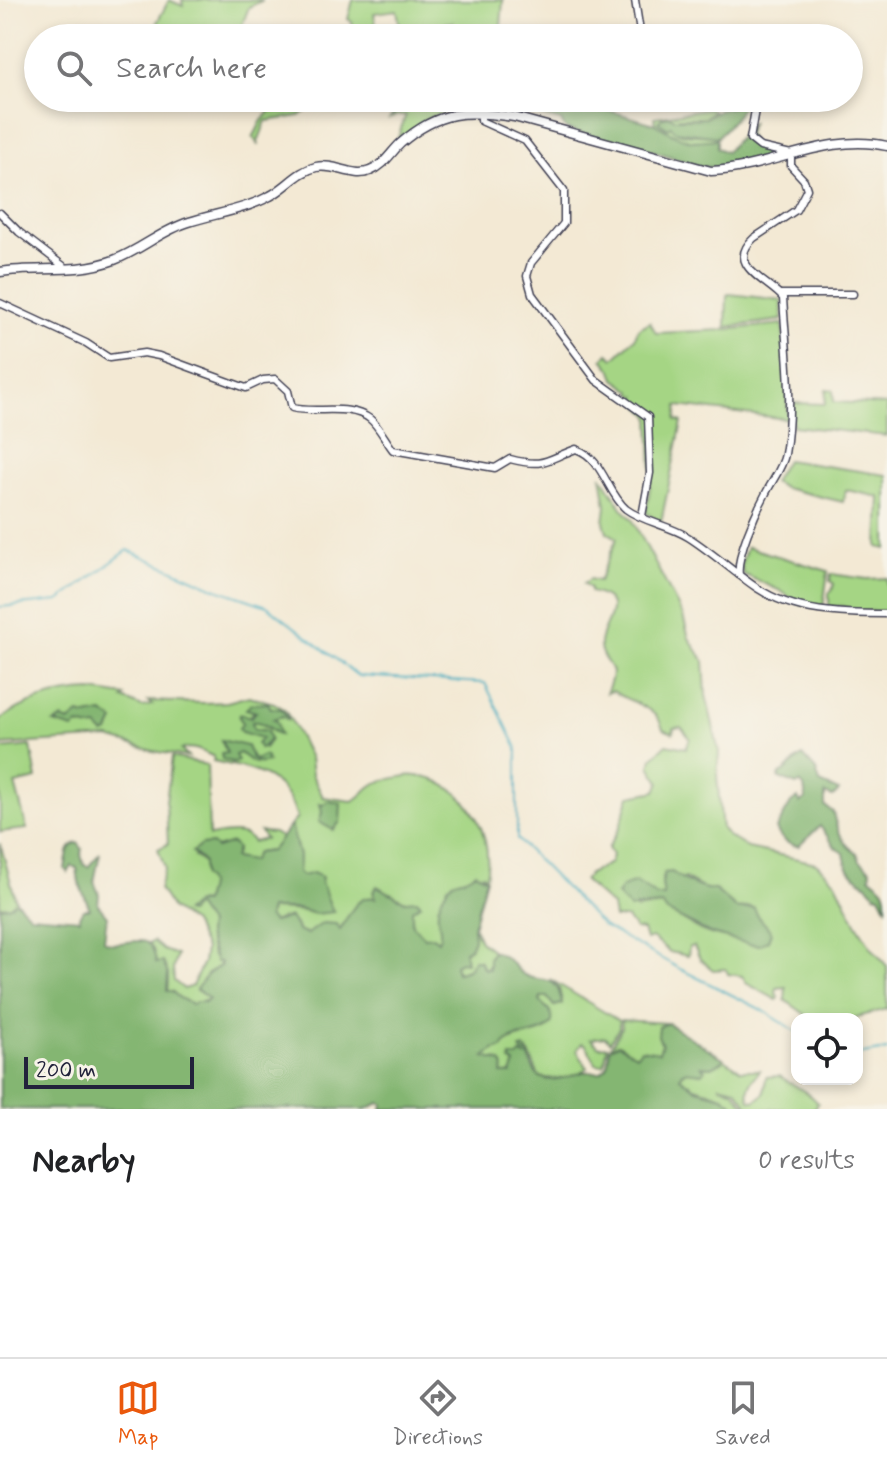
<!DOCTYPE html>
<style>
:root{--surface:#fff;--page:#f6f6f6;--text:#202124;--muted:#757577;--line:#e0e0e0;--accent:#ea580c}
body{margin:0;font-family:Mynerve,sans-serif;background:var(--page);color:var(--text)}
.controls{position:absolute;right:24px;bottom:24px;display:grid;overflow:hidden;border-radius:16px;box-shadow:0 4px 12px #0003}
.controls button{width:72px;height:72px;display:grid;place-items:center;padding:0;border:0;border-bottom:2px solid var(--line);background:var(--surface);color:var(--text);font:40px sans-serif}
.scale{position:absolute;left:24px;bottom:20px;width:170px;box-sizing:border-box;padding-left:8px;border:4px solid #22223b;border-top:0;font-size:22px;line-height:28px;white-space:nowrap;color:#22223b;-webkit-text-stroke:6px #f7f3e8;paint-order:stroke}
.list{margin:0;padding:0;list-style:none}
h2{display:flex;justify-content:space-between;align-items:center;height:104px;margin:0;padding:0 32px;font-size:34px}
h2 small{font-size:26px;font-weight:400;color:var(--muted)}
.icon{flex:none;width:44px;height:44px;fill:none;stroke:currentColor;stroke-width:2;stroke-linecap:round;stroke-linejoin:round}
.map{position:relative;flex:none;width:887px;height:1109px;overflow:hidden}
.search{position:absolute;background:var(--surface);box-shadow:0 4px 12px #0003;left:24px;right:24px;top:24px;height:88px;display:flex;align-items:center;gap:20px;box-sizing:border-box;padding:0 28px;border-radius:44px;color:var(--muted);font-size:30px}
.sheet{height:248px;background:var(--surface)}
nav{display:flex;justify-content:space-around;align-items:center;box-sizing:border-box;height:112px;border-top:2px solid var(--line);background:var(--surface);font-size:22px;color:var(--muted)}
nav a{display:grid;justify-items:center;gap:4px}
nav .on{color:var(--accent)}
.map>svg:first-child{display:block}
.green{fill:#a5d584;stroke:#647c60;stroke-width:2;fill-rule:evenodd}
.forest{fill:#84b672;stroke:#536c56;stroke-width:2}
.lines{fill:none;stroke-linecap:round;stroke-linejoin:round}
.stream{stroke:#40abbf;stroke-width:2}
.street-casing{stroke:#414052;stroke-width:9}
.secondary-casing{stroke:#414052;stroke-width:11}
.street{stroke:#fff;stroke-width:6}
.secondary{stroke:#fff;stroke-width:8}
</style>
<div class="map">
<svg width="887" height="1109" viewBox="0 0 887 1109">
<rect width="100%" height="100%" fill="#f7f3e8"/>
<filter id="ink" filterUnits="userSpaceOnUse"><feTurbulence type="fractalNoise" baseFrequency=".0125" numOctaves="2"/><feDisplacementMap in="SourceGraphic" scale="16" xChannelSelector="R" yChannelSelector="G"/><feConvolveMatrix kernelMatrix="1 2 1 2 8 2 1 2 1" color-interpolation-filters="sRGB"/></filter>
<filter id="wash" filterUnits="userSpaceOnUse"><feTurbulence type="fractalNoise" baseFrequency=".006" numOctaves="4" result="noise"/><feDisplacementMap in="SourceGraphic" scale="32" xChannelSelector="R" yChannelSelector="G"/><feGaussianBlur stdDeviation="1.8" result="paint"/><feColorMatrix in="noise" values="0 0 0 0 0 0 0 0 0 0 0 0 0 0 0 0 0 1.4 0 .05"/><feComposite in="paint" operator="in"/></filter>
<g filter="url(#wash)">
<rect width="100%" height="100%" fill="#f3e9d4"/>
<g class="green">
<polygon points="169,0 183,6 182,0 263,0 249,7 237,38 163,38 154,28"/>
<polygon points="353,0 503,0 500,38 452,38 453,22 409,29 408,26 400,27 397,10 374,13 378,38 356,38 352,22 348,19"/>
<path d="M275 98H328L319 102 317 107H312L299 116 266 121 258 142 259 146 253 137C257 132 258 127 261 122 266 114 273 115 269 103Z"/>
<path d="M394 98H445L444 112 425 119 396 146C400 135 401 125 406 115H398L390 118 395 112 398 101Z"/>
<path d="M710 108 713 111 705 118H679L671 126C682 139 702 133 718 137L717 139C694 145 674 137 655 124L654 117Z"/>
<polygon points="729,294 782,300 782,320 726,327 727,295"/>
<polygon points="650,322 656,333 723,330 783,324 788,419 678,406 676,420 682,422 661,522 646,513 652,473 650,416 636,401 637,396 633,395 632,391 615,379 612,370 603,359 608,353 614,358 635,338 638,329"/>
<polygon points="826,389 833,390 834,402 887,405 887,436 793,426 791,403 825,404"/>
<polygon points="786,460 887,475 887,549 878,547 880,497 846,490 843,502 784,488 773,482"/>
<path d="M601 475 622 508 632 519 683 616 689 638 704 661 706 695 719 752 717 776 722 829 728 836 748 848 816 863 836 882 856 923 871 947 887 966V1009L850 1019H812L785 1000 786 987 777 988 776 993 779 998 777 1000 746 983 742 976 728 974 726 969 713 970 700 959 694 946 689 947 688 956 670 952 652 938 646 940 643 930 635 929 627 918H614L612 906 584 881 589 874 610 863 612 855 608 848 619 829 630 796 656 791 660 782 650 766 652 758 667 744 686 748 690 738 681 727 674 728 673 733 663 729C656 705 631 704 613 691L606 693C621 662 603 668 600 647 597 627 633 601 590 592V588L584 583 590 579 599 581 617 538 607 532 604 522 606 506ZM662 878H685L706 890H715L737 909 750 907 771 932 768 940C756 946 713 936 700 930 686 923 674 914 663 905L635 909 617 895 664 896Z"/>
<polygon points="747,547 828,571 823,608 798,603 781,591 743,574 741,564"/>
<polygon points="831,574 867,579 887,578 887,611 857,612 842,606 829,607 829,593 832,591 834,584 830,581"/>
<path d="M92 691 125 696 123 699 142 707 152 705 148 701 204 703 227 702 249 696 274 703 284 709 292 722 310 758 312 775 323 797 352 801C361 798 364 791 371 786 379 780 396 778 406 776 414 774 423 777 431 779 472 793 493 836 486 878L483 874 453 882 448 887 438 910 443 933 438 942 424 938 412 925C416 883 369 896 350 914 345 918 343 926 339 931L313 929 307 934 299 932 296 924 281 918 273 922 268 917 270 909C293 909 311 913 333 912L321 883 302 877 298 872 299 856 291 825 297 818C283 772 252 770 213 761L214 757C203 752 192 745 181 750L188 757 153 751 109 738 0 745V720C28 699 59 692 92 691ZM251 704 271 708 288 718 282 716 272 719 274 732 257 721H251L254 729 267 731 270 740 264 748 263 738 241 731 242 720 256 711ZM103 713 114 721 109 732 98 727 63 724 70 723 79 714 86 716Z"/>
<polygon points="31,746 37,779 15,784 27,829 0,832 0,749"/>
<path d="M172 757 207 765 209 836C224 834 244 828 253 842L265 839 260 832 274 833 282 838 271 851 256 853 253 862 234 858 237 849 216 848 194 857 203 862 209 887 204 903 198 902 185 912 189 913 196 906 208 924 207 935 212 955 221 965 208 974 196 990 210 999 193 1005 167 992 168 974 163 962 156 964 153 949 149 944 153 941 163 950 177 955 173 968 174 981 184 989 192 986 203 963 205 949 193 923 172 909 159 889 165 868 158 849 168 844 166 801Z"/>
<polygon points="0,843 16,901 10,906 0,907"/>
<polygon points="473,925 480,941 493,951 489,957 490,966 484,969 481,963 457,973 455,965 472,943"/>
<path d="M550 979 619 1021V1028L610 1042 605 1037 591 1039 599 1047 608 1046 604 1065 596 1064 586 1045 582 1043 577 1050 587 1068C575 1078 554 1082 539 1076L528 1051 525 1057H512L515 1063 511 1074H501L497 1060 484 1058 494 1049 502 1048C511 1035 532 1037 547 1029L540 1001 541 997H547L554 1006 562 1004 559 988Z"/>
<polygon points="621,1020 667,1023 659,1027 662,1044 659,1052 636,1055 618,1044 610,1048 622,1027"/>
<path d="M723 1058 741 1070H760C753 1080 745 1087 750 1100L755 1101 764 1094 766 1077 780 1076C792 1085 809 1091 818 1103L814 1109H751L736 1089 719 1085 734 1091 748 1109C735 1109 731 1100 720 1095 705 1088 692 1090 680 1077 686 1068 690 1070 700 1073V1066L712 1067 723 1061Z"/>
</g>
<g class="forest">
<polygon points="538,98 565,98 655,124 681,138 693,141 717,139 717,148 726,152 752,122 747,133 752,144 783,154 735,167 702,167 642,147 627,146 566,129 561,121 534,114 534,100"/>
<path d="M741 98H747L738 114 718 137 675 131 671 126 667 128 658 122 663 117 670 116 675 119 705 118C717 107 735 110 743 101Z"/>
<path d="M268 703 271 708 281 709 288 718V720L282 716 273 719 277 722 280 735C271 730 262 720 252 722L254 729 267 731 270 740 260 749 257 744 262 738 241 732 239 728 243 723 239 717 240 714 251 717 256 712 246 709 251 704Z"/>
<polygon points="103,713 114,721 109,732 104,734 97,727 90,728 79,725 73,729 54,723 62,719 69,722 79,714 86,716"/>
<path d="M221 740 247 746 252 758 255 760 265 755 268 762C255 766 249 761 240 753L235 755 238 761 235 763 222 759 221 754 227 753Z"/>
<path d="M803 756 816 770 820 783 839 791 833 797 825 794V806L833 812C836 828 842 845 857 853L860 861 871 870 870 877C884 887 887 889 886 907L880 895 875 894C864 876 847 880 844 853L835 847 820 826 799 846C788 846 780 838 776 829L791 803 798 798 800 803 806 799 804 787 800 783 796 785 779 778 780 774C789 771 793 760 803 756Z"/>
<polygon points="328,801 341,803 340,822 333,830 319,822 322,812 320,804 323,805"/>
<path d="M291 825 299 856 298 872 302 876 313 873 322 877 321 883C327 893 327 903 334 912L315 914 298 909H270L268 917 273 922 290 917 299 932 307 934 323 923 336 924 340 930C350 915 355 894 376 898L373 892 377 886 405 901 417 900 421 904 412 910V925L424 937 433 936 438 941C444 929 436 923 438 910 438 904 447 885 453 882 462 877 464 881 475 872L486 878 473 927 474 939 470 948 464 951 466 962 460 961 455 965 457 972 467 970 474 960H479L484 969H489V958L493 951C506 956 510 962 519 971 537 988 557 967 562 1004L554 1006 547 997H541L540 1001C542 1004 546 1007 549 1010 563 1031 529 1035 517 1037 510 1039 505 1042 502 1048L494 1050 485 1057 501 1062 504 1067 502 1074H511L515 1064 510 1061 511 1057 517 1058 520 1054 525 1056 520 1049 524 1048C531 1055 530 1070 539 1076 551 1085 571 1075 583 1072 588 1071 595 1073 601 1072L607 1067 610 1048 618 1044 636 1055 641 1049 659 1052 662 1044 658 1036 659 1027 667 1023 723 1058V1061L712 1067 701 1066 705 1070 703 1073 684 1071 680 1077 697 1089 723 1096 739 1109H382L383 1105 380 1103 366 1109H0V907L10 906 16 901 30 915 80 919 79 916 84 909H90L79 883 77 868 72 866 68 873 65 869C68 858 65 846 78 843L83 850 81 855 84 865 88 867 100 853 94 882 99 894 98 905 107 916 104 940C122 953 151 922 156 963L163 962 168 974 167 991H172L178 997 193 1005 196 1002H206L209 999 196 989 208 974 221 965 220 962H216L207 935 208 924 196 906 189 913 185 912 195 903H204C205 892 213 885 203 876V862L192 852 201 845 212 844 216 848 232 843 237 849 234 858 252 861 256 853 271 851Z"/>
<path d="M672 872C682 880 702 890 715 890L737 909 754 908C756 917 766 923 771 932L768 940 759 945 749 944 712 934 667 912 662 905 629 908 617 895 622 887 636 882 657 896H664L662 884 664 873Z"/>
</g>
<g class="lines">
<g class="stream">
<polyline points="0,607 59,601 128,550 217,589 267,606 358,676 485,683 517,748 517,839 603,926 682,970 764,1011 797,1032"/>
<polyline points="857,1055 887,1050"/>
</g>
</g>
</g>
<g filter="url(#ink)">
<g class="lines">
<defs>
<g id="street">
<polyline points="635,0 640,32 644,36 712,34 734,38"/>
<polyline points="481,113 481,121 525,141 564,191 564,223 531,263 527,276 532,294 596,380 648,417 650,473 642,516"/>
<polyline points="0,213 19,232 66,268"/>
<polyline points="780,294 853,294"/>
<path d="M0 303 86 343 109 358 144 353 159 356 246 388 263 380 275 379 288 391 292 408C316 414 349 403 370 419 378 425 386 441 393 450L495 468 510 459C545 468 545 460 576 449 603 458 607 493 626 509 643 522 669 525 688 537 712 552 733 572 757 588 795 613 842 614 887 614"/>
<path d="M739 575C736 555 756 512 766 493 772 481 783 467 785 454 794 403 786 350 783 298 769 281 724 265 754 238L796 210 807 189 804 180 791 166V154L760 147 750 139 757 98"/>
</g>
<path id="secondary" d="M0 272C38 266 77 274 114 260 141 250 162 230 189 222 217 213 244 210 270 196 286 188 298 171 316 167 335 163 353 178 370 171 384 166 391 152 401 143 439 110 466 110 514 117L711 171C769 169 828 132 887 146"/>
</defs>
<use href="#street" class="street-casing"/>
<use href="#secondary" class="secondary-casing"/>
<use href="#street" class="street"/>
<use href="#secondary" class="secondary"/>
</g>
</g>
</svg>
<div class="controls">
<button><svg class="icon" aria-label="locate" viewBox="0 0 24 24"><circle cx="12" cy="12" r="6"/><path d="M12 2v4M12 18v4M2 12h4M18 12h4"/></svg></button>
</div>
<div class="scale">200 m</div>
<div class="search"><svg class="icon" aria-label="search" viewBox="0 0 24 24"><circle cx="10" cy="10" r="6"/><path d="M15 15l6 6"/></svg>Search here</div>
</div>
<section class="sheet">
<h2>Nearby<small>0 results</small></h2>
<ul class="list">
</ul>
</section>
<nav>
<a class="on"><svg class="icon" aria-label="map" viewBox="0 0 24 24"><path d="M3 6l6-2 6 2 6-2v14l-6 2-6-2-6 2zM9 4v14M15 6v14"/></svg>Map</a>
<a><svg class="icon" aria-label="directions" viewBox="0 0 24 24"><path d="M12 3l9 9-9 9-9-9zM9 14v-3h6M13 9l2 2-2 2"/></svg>Directions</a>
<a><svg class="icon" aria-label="saved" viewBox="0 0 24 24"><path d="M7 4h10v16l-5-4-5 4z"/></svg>Saved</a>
</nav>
